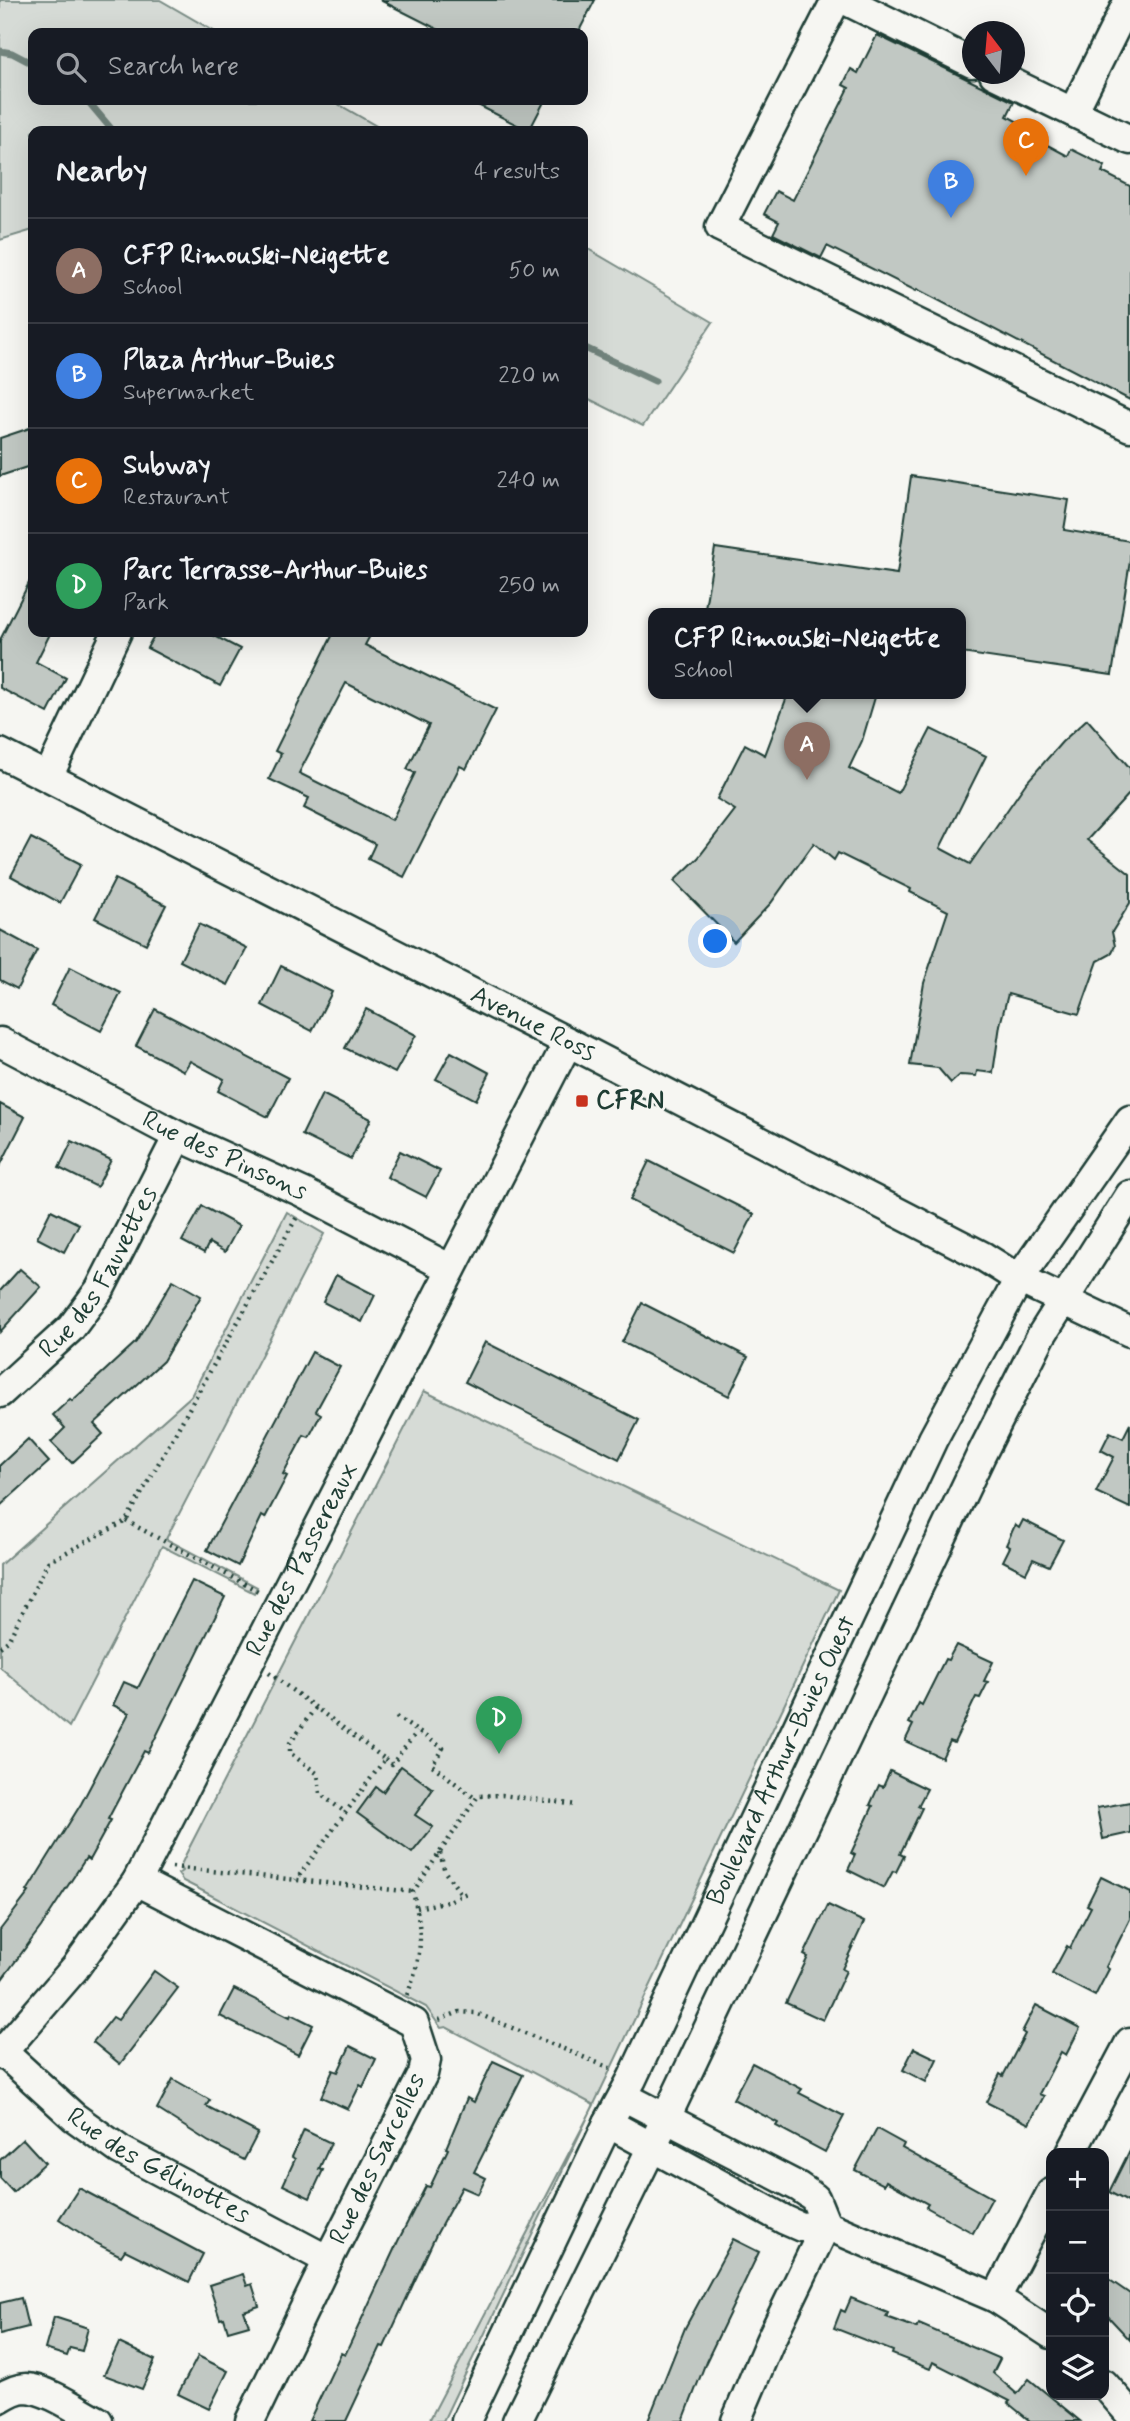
<!DOCTYPE html>
<meta charset="utf-8">
<style>
:root{--surface:#171b24;--page:#242831;--text:#f1f3f6;--muted:#9ea1a6;--line:#363941;--accent:#7c3aed}
body{margin:0;font-family:Mynerve,sans-serif;background:var(--page);color:var(--text)}
.controls{position:absolute;right:21px;bottom:21px;display:grid;overflow:hidden;border-radius:14px;box-shadow:0 7px 28px #0002}
.controls button{width:63px;height:63px;display:grid;place-items:center;padding:0;border:0;border-bottom:2px solid var(--line);background:var(--surface);color:var(--text);font:35px sans-serif}
.compass{position:absolute;left:962px;top:21px;width:63px;height:63px;border-radius:50%;background:var(--surface);box-shadow:0 7px 28px #0002;rotate:344deg}
.you{position:absolute;left:716px;top:942px;width:24px;height:24px;margin:-18px;border:5px solid #fff;border-radius:50%;background:#1a73e8;box-shadow:0 0 0 10px #1a73e833}
.badge{display:grid;place-items:center;width:46px;height:46px;border-radius:50%;background:var(--accent);color:#fff;font-size:23px;font-weight:700}
.pin{position:absolute;translate:-50% -58px;filter:drop-shadow(0 2px 4px #0008)}
.pin::after{content:'';position:absolute;top:37px;width:24px;height:21px;background:inherit;clip-path:polygon(0 0,100% 0,50% 100%)}
.popup{position:absolute;left:648px;top:608px;width:318px;height:91px;box-sizing:border-box;display:grid;place-content:center;border-radius:14px;background:var(--surface);filter:drop-shadow(0 2px 5px #0005);font-size:23px;white-space:nowrap;color:var(--muted)}
.popup b{font-size:26px;color:var(--text)}
.popup::after{content:'';position:absolute;left:50%;top:100%;margin-left:-14px;border:14px solid transparent;border-top-color:var(--surface)}
.list{margin:0;padding:0;list-style:none}
h2{display:flex;justify-content:space-between;align-items:center;height:91px;margin:0;padding:0 28px;font-size:30px}
h2 small{font-size:23px;font-weight:400;color:var(--muted)}
.list li{display:grid;grid-template-columns:46px 1fr auto;gap:21px;align-items:center;box-sizing:border-box;height:105px;padding:0 28px;border-top:2px solid var(--line)}
.list b{display:block;font-size:26px;white-space:nowrap}
.list p{margin:0;font-size:23px;white-space:nowrap;color:var(--muted)}
.list em{font-size:23px;font-style:normal;color:var(--muted)}
.icon{flex:none;width:38px;height:38px;fill:none;stroke:currentColor;stroke-width:2;stroke-linecap:round;stroke-linejoin:round}
.map{position:relative;flex:none;width:1130px;height:2421px;overflow:hidden}
.search{position:absolute;background:var(--surface);box-shadow:0 7px 28px #0002;left:28px;top:28px;width:560px;height:77px;display:flex;align-items:center;gap:18px;box-sizing:border-box;padding:0 24px;border-radius:14px;color:var(--muted);font-size:26px}
.panel{position:absolute;background:var(--surface);box-shadow:0 7px 28px #0002;left:28px;top:126px;width:560px;height:511px;border-radius:14px}
.map>svg:first-child{display:block}
.green{fill:#d6dbd6;stroke:#7a8c85;stroke-width:2}
.lines{fill:none;stroke-linecap:round;stroke-linejoin:round}
.stream{stroke:#72847d;stroke-width:7}
.building{fill:#c1c8c3;stroke:#1f3d34;stroke-width:2;fill-rule:evenodd}
.minor-casing{stroke:#1f3d34;stroke-width:33}
.path{stroke:#1f3d34;stroke-width:4.5;stroke-dasharray:2 5;stroke-linecap:butt}
.minor{stroke:#f6f6f2;stroke-width:28}
.poi-dot{fill:#c8321e;stroke:#f6f6f2;stroke-width:2.5}
.labels{text-anchor:middle;dominant-baseline:central;stroke-width:5;stroke-linejoin:round;paint-order:stroke}
.street-label{font-size:26px;fill:#1f3d34;stroke:#f6f6f2}
.poi-label{font-size:26px;font-weight:bold;fill:#1f3d34;stroke:#f6f6f2;text-anchor:start}
</style>
<div class="map">
<svg width="1130" height="2421" viewBox="0 0 1130 2421">
<rect width="100%" height="100%" fill="#f6f6f2"/>
<filter id="ink" filterUnits="userSpaceOnUse"><feTurbulence type="fractalNoise" baseFrequency=".0143" numOctaves="2"/><feDisplacementMap in="SourceGraphic" scale="14" xChannelSelector="R" yChannelSelector="G"/><feConvolveMatrix kernelMatrix="1 2 1 2 8 2 1 2 1" color-interpolation-filters="sRGB"/></filter>
<g filter="url(#ink)">
<g class="green">
<polygon points="0,0 160,0 217,33 33,33 33,100 331,100 385,131 33,131 33,230 0,240"/>
<polygon points="583,246 713,322 643,426 583,396"/>
<polygon points="287,1212 324,1234 166,1539 257,1587 254,1593 162,1546 69,1727 0,1667 0,1565 191,1396"/>
<polygon points="424,1391 839,1590 443,2421 429,2421 594,2105 446,2027 441,2028 426,2007 197,1888 183,1881 178,1874 182,1871 180,1867 186,1854"/>
</g>
<g class="lines">
<g class="stream">
<polyline points="0,51 12,53 33,64"/>
<polyline points="87,100 113,131"/>
<polyline points="583,347 655,381"/>
</g>
</g>
<g class="building">
<polygon points="380,0 595,0 578,33 445,33"/>
<polygon points="877,35 1014,102 1007,116 1022,124 1021,131 1068,156 1071,149 1105,166 1102,172 1130,186 1130,400 917,289 916,291 827,246 821,258 773,234 779,222 764,214 776,191 793,200 849,88 843,85 851,69 858,73"/>
<polygon points="468,100 545,100 529,131"/>
<polygon points="33,427 33,465 0,476 0,438"/>
<polygon points="911,476 1069,500 1064,530 1130,541 1130,561 1112,675 961,653 961,614 704,614 715,548 897,574"/>
<polygon points="33,575 33,632 51,632 36,662 66,678 48,713 0,688 0,640"/>
<polygon points="156,632 207,632 240,649 220,686 147,648"/>
<path d="M334 632H372L365 645 496 710 466 769 460 766 404 877 368 859 375 844 304 808 309 798 269 779 281 754 275 751ZM346 683 429 725 407 769 415 773 392 820 299 773Z"/>
<polygon points="788,694 876,694 862,741 849,768 898,793 931,729 986,756 940,848 970,864 1026,783 1062,742 1087,719 1130,768 1130,793 1087,840 1130,874 1130,903 1112,932 1115,946 1111,954 1098,961 1079,1014 1008,994 1000,1025 993,1073 977,1071 976,1076 960,1075 951,1083 938,1068 910,1065 924,983 948,911 910,892 911,889 838,853 834,860 814,843 771,903 734,942 674,881 698,858 735,810 717,799 745,744 765,755"/>
<polygon points="31,838 81,864 60,903 11,876"/>
<polygon points="115,879 166,905 146,944 95,918"/>
<polygon points="199,924 247,948 228,985 180,961"/>
<polygon points="0,930 37,950 17,989 0,980"/>
<polygon points="281,966 332,992 312,1031 262,1005"/>
<polygon points="70,967 121,993 101,1031 51,1005"/>
<polygon points="155,1009 288,1078 268,1117 218,1091 224,1079 190,1061 184,1071 136,1046"/>
<polygon points="366,1009 416,1035 395,1073 345,1048"/>
<polygon points="451,1052 490,1073 476,1100 436,1079"/>
<polygon points="322,1094 371,1119 351,1159 302,1135"/>
<polygon points="0,1104 25,1117 0,1166"/>
<polygon points="72,1141 111,1160 97,1187 59,1168"/>
<polygon points="400,1151 440,1171 426,1197 387,1177"/>
<polygon points="649,1161 754,1214 734,1253 630,1200"/>
<polygon points="202,1206 239,1226 225,1252 209,1243 204,1253 182,1241"/>
<polygon points="51,1210 79,1224 64,1252 37,1238"/>
<polygon points="20,1269 41,1287 0,1332 0,1291"/>
<polygon points="336,1275 375,1295 362,1322 323,1302"/>
<polygon points="173,1280 201,1296 163,1361 94,1424 103,1434 72,1463 51,1442 65,1428 53,1415 70,1399 72,1401 136,1342"/>
<polygon points="642,1303 748,1357 729,1396 622,1342"/>
<polygon points="485,1342 639,1420 619,1459 465,1382"/>
<polygon points="312,1352 340,1367 316,1411 321,1414 309,1437 304,1435 283,1474 287,1476 265,1518 262,1516 238,1566 207,1550"/>
<polygon points="1130,1424 1130,1508 1096,1492 1114,1457 1101,1450 1110,1432 1123,1438"/>
<polygon points="28,1439 49,1462 0,1506 0,1465"/>
<polygon points="1023,1520 1063,1540 1049,1566 1033,1559 1026,1573 1003,1561 1010,1547 1006,1545 1015,1525 1019,1528"/>
<polygon points="192,1581 225,1597 148,1753 144,1751 108,1819 111,1820 89,1860 86,1858 41,1927 0,1982 0,1930 29,1892 27,1891 81,1804 129,1713 113,1705 124,1682 138,1688"/>
<polygon points="956,1645 993,1662 984,1681 988,1682 980,1698 976,1697 954,1743 950,1741 942,1758 905,1741 913,1725 909,1723 919,1703 922,1705 945,1659 948,1660"/>
<polygon points="401,1766 433,1789 415,1815 433,1827 412,1853 357,1813 376,1787 383,1792"/>
<polygon points="890,1771 927,1789 918,1806 922,1808 900,1854 904,1856 896,1872 893,1871 884,1888 848,1870 855,1855 851,1853 873,1806 870,1805 879,1785 883,1787"/>
<polygon points="1130,1802 1130,1833 1103,1839 1097,1808"/>
<polygon points="1101,1877 1130,1891 1130,1919 1106,1967 1109,1969 1095,1996 1052,1974 1067,1946 1070,1948 1091,1907 1087,1905"/>
<polygon points="828,1905 864,1922 842,1969 846,1971 823,2020 786,2003 808,1957 804,1955"/>
<polygon points="154,1971 178,1988 120,2064 93,2042 113,2017 118,2020"/>
<polygon points="234,1989 290,2017 291,2014 313,2025 298,2055 220,2016"/>
<polygon points="1036,2005 1080,2028 1066,2055 1061,2052 1039,2094 1044,2096 1029,2124 986,2102 1000,2074 1003,2076 1025,2034 1022,2032"/>
<polygon points="350,2046 376,2059 363,2087 360,2085 348,2109 321,2097 333,2070 338,2072"/>
<polygon points="914,2048 937,2059 926,2082 903,2070"/>
<polygon points="493,2061 523,2075 474,2172 486,2178 478,2194 462,2187 436,2235 384,2347 381,2346 346,2421 309,2421 341,2353 345,2355 398,2241 426,2186 430,2187 448,2149 446,2148 467,2098 474,2102"/>
<polygon points="752,2063 802,2089 799,2093 844,2116 825,2152 776,2126 778,2123 733,2099"/>
<polygon points="173,2079 210,2100 206,2106 258,2133 244,2160 209,2142 157,2109"/>
<polygon points="877,2129 904,2144 902,2148 992,2198 973,2233 926,2207 928,2204 886,2181 884,2185 855,2170"/>
<polygon points="304,2130 331,2143 319,2169 323,2170 310,2198 283,2185 295,2159 292,2157"/>
<polygon points="23,2139 45,2163 13,2192 0,2178 0,2160"/>
<polygon points="1130,2150 1130,2203 1109,2192"/>
<polygon points="79,2188 203,2254 189,2282 125,2250 121,2256 97,2244 59,2219"/>
<polygon points="733,2239 759,2252 706,2362 683,2421 648,2421 685,2328"/>
<polygon points="243,2274 247,2286 252,2284 259,2306 244,2311 249,2325 228,2331 224,2318 220,2319 209,2285"/>
<polygon points="1104,2276 1130,2294 1130,2340 1104,2312"/>
<polygon points="21,2298 28,2327 0,2334 0,2303"/>
<polygon points="851,2298 888,2313 886,2317 917,2328 919,2324 1000,2359 993,2373 1017,2394 1029,2379 1080,2421 1030,2421 1008,2403 1010,2401 933,2362 930,2369 892,2354 893,2351 834,2328 841,2310 845,2312"/>
<polygon points="54,2317 88,2328 82,2351 70,2348 67,2356 45,2349"/>
<polygon points="119,2343 155,2360 142,2389 104,2375"/>
<polygon points="198,2356 228,2371 209,2409 178,2394"/>
</g>
<g class="lines">
<defs>
<g id="minor">
<polyline points="836,0 720,227 1130,427"/>
<polyline points="845,0 972,63"/>
<polyline points="994,74 1130,140"/>
<polyline points="1073,112 1129,0"/>
<path id="s1" d="M0 753 568 1042 984 1257 1019 1279 1130 1332"/>
<polyline points="48,777 117,632"/>
<path id="s2" d="M0 1042 178 1136 302 1192 451 1269"/>
<path id="s3" d="M0 1393 71 1328 100 1289 178 1136"/>
<polyline points="137,1881 414,2023 426,2060 423,2074 328,2260 250,2421"/>
<path id="s4" d="M3 2052 74 2117 120 2150 328 2260"/>
<path id="s5" d="M0 2055 75 1968 137 1881 568 1042"/>
<polyline points="623,2096 799,2187 815,2198 826,2225"/>
<polyline points="608,2123 785,2220 801,2227 826,2225 996,2298 1051,2334"/>
<polyline points="1071,2153 1130,2042"/>
<polyline points="996,2298 1051,2193"/>
<polyline points="1104,2384 1130,2414"/>
<path d="M0 2398C8 2393 17 2388 26 2388 48 2389 79 2411 98 2421"/>
<path id="s6" d="M466 2421 608 2123 632 2079 933 1439 1019 1279 1130 1120"/>
<polyline points="517,2421 652,2147 981,1455 1041,1336 1130,1195"/>
<polyline points="736,2421 770,2341 826,2225"/>
</g>
</defs>
<use href="#minor" class="minor-casing"/>
<g class="path">
<polyline points="126,1521 258,1591"/>
<polyline points="0,1647 8,1641 48,1562 126,1521 298,1215"/>
<polyline points="269,1673 385,1759 296,1880"/>
<polyline points="315,1708 290,1743 290,1753 318,1774 320,1794 345,1812"/>
<polyline points="396,1717 443,1748 432,1765 476,1799"/>
<polyline points="385,1759 392,1764 417,1732"/>
<polyline points="440,1853 445,1872 462,1895"/>
<polyline points="172,1867 413,1892"/>
<polyline points="417,1908 449,1901 469,1892"/>
<path d="M407 1995C423 1955 423 1934 413 1892L478 1796 502 1795 577 1805"/>
<polyline points="439,2020 459,2012 476,2013 610,2068"/>
</g>
<use href="#minor" class="minor"/>
</g>
</g>
<rect class="poi-dot" x="575" y="1094" width="14" height="14" rx="3.5"/>
<g class="labels">
<g class="street-label">
<text stroke="none"><textPath href="#s1" startOffset="598">Avenue Ross</textPath></text>
<text stroke="none"><textPath href="#s2" startOffset="252">Rue des Pinsons</textPath></text>
<text stroke="none"><textPath href="#s3" startOffset="158">Rue des Fauvettes</textPath></text>
<text stroke="none"><textPath href="#s5" startOffset="583">Rue des Passereaux</textPath></text>
<text stroke="none"><textPath href="#s6" startOffset="732">Boulevard Arthur-Buies Ouest</textPath></text>
<text transform="translate(378 2159) rotate(-64)">Rue des Sarcelles</text>
<text stroke="none"><textPath href="#s4" startOffset="194">Rue des Gélinottes</textPath></text>
</g>
<g class="poi-label">
<text x="596" y="1101">CFRN</text>
</g>
</g>
</svg>
<div class="controls">
<button>+</button>
<button>−</button>
<button><svg class="icon" aria-label="locate" viewBox="0 0 24 24"><circle cx="12" cy="12" r="6"/><path d="M12 2v4M12 18v4M2 12h4M18 12h4"/></svg></button>
<button><svg class="icon" aria-label="layers" viewBox="0 0 24 24"><path d="M12 4l9 5-9 5-9-5zM3 14l9 5 9-5"/></svg></button>
</div>
<svg class="compass" viewBox="-18 -18 36 36"><path d="M0-13l5 13h-10z" fill="#e53935"/><path d="M0 13l5-13h-10z" fill="#9ea1a6"/></svg>
<div class="you"></div>
<div class="pin badge" style="left:807px;top:780px;background:#8d6e63">A</div>
<div class="popup"><b>CFP Rimouski-Neigette</b>School</div>
<div class="pin badge" style="left:951px;top:218px;background:#3f7fe0">B</div>
<div class="pin badge" style="left:1026px;top:176px;background:#e8710a">C</div>
<div class="pin badge" style="left:499px;top:1754px;background:#2e9e5b">D</div>
<div class="search"><svg class="icon" aria-label="search" viewBox="0 0 24 24"><circle cx="10" cy="10" r="6"/><path d="M15 15l6 6"/></svg>Search here</div>
<section class="panel">
<h2>Nearby<small>4 results</small></h2>
<ul class="list">
<li><span class="badge" style="background:#8d6e63">A</span><div><b>CFP Rimouski-Neigette</b><p>School</p></div><em>50 m</em></li>
<li><span class="badge" style="background:#3f7fe0">B</span><div><b>Plaza Arthur-Buies</b><p>Supermarket</p></div><em>220 m</em></li>
<li><span class="badge" style="background:#e8710a">C</span><div><b>Subway</b><p>Restaurant</p></div><em>240 m</em></li>
<li><span class="badge" style="background:#2e9e5b">D</span><div><b>Parc Terrasse-Arthur-Buies</b><p>Park</p></div><em>250 m</em></li>
</ul>
</section>
</div>
